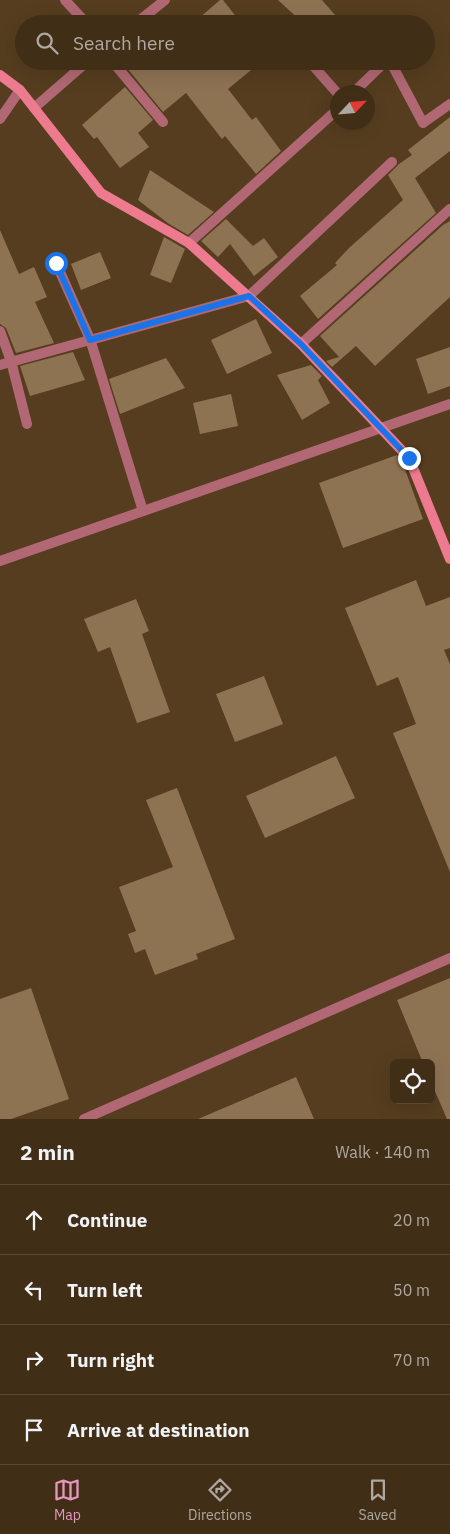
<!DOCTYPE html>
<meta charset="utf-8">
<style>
:root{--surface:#402e17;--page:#473620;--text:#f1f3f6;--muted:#aea8a1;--line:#594a36;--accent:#e797bd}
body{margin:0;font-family:"IBM Plex Sans",sans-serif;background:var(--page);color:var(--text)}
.controls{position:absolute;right:15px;bottom:15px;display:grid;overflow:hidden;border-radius:8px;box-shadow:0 5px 20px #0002}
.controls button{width:45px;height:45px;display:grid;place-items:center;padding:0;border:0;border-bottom:1px solid var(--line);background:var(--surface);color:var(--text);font:25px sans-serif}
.compass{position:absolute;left:330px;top:85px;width:45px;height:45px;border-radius:50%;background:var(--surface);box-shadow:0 5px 20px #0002;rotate:64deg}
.stop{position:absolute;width:15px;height:15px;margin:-11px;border:4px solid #1a73e8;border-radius:50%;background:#fff}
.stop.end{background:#1a73e8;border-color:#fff;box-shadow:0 1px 5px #0008}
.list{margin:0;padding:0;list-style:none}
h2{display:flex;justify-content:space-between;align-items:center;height:65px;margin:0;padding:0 20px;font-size:21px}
h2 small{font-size:16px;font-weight:400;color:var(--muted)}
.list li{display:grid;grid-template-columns:32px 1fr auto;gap:15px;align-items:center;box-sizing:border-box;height:70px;padding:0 20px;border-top:1px solid var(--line)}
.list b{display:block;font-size:19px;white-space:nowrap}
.list em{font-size:16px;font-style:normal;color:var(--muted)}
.icon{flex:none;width:28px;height:28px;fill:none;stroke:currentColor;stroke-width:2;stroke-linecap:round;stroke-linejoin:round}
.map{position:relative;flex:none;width:450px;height:1119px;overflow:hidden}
.search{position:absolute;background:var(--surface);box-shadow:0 5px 20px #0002;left:15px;right:15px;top:15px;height:55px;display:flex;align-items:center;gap:12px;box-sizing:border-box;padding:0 18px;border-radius:28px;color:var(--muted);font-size:19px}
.sheet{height:345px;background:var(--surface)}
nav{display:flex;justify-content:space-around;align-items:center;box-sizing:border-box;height:70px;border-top:1px solid var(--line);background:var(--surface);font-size:14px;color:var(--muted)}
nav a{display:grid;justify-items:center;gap:2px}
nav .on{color:var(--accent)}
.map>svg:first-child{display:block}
.building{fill:#8e7353}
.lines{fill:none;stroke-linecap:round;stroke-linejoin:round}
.street{stroke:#b16874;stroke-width:10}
.secondary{stroke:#ed7a8e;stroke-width:10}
.route{stroke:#1a73e8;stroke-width:6}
</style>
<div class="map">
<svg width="450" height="1119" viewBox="0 0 450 1119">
<rect width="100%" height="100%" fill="#563d1f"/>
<g class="building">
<polygon points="220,0 223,0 242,24 192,24"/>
<polygon points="278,0 322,0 335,15 326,24 304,24"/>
<polygon points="135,61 262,61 228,89 252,120 256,117 281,151 256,174 225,136 222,139 186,93 163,112 127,68"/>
<polygon points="125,87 153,120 138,133 149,147 120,168 97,137 94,139 82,125"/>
<polygon points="450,117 450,151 415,178 436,213 318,319 300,296 337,265 335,263 349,248 403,200 388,175 399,164 412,155 408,150"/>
<polygon points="150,170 214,212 188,235 169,224 138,200"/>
<polygon points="226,219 253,246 264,238 278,257 254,276 230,244 218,257 201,241"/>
<polygon points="450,221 450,297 375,366 356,346 332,367 326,361 339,357 320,336 443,225"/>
<polygon points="0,230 19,274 34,267 47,297 35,302 54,343 16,353 6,328 0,324"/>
<polygon points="164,237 185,249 171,283 150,275"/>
<polygon points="100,252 111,278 81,290 71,264"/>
<polygon points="256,319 272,353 227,374 211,340"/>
<polygon points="450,347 450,386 428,394 416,359"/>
<polygon points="73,352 85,380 30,396 20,366"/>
<polygon points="166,358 185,388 120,414 109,379"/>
<polygon points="311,365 322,376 318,380 330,403 302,420 277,375"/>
<polygon points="231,394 238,426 200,434 193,403"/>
<polygon points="397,455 402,461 423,519 343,548 319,483"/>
<polygon points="416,580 426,606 450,597 450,648 444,650 450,664 450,872 393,733 416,724 398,677 377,686 345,608"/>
<polygon points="136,599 149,631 142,634 170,712 137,723 110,647 98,652 84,619"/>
<polygon points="264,676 283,724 235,742 216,694"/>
<polygon points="336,756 355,798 265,838 246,796"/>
<polygon points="177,788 235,939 196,954 198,959 155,975 145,949 135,953 128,934 136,931 119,887 173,867 146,800"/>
<polygon points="450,978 450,1119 447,1119 431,1082 431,1063 423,1063 397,1000"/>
<polygon points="31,988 69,1099 11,1119 0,1119 0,999"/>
<polygon points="296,1077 314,1119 198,1119"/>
</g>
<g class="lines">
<g class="street">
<polyline points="65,0 87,24"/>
<polyline points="135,24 165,0"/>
<polyline points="112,61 163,122"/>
<polyline points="309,61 338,94"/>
<polyline points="390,61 423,123 450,104"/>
<polyline points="354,92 386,61"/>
<polyline points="34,108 88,61"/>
<polyline points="0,119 20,90"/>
<polyline points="189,243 338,109"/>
<polyline points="56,263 90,339 143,511"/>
<polyline points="0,331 11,361 27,424"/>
<polyline points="301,344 450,209"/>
<polyline points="0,365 249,296 392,162"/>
<polyline points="0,561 450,404"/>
<polyline points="84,1119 450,958"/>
</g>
<polyline class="secondary" points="0,75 20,90 101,193 189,243 301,344 409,458 450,559"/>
</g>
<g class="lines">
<polyline class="route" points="56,263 90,340 249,296 301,344 409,458"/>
</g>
</svg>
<div class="controls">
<button><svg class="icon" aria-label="locate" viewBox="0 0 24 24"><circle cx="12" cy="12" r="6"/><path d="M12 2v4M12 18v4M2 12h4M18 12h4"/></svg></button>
</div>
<svg class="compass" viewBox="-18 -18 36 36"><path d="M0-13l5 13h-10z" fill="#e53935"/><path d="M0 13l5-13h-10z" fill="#aea8a1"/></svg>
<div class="stop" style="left:56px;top:263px"></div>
<div class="stop end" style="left:409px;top:458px"></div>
<div class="search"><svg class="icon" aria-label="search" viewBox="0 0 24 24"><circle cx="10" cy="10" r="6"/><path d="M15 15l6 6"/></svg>Search here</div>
</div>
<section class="sheet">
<h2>2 min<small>Walk · 140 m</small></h2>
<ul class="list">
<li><svg class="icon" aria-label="ahead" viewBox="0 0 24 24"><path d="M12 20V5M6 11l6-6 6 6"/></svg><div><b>Continue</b></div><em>20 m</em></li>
<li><svg class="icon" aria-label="left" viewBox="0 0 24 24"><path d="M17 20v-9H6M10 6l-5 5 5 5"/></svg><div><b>Turn left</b></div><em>50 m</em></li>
<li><svg class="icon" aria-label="right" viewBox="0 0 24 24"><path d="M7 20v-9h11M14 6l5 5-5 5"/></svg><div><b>Turn right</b></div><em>70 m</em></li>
<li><svg class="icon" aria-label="arrive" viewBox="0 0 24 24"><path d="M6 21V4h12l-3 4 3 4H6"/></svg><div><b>Arrive at destination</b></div></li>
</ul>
</section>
<nav>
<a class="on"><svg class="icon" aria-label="map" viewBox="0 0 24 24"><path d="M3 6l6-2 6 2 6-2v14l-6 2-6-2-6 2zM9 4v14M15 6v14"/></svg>Map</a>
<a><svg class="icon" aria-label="directions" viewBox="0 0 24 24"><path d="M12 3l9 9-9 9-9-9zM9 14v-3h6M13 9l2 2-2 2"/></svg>Directions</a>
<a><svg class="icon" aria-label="saved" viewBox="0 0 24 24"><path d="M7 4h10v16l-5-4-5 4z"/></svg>Saved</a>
</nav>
